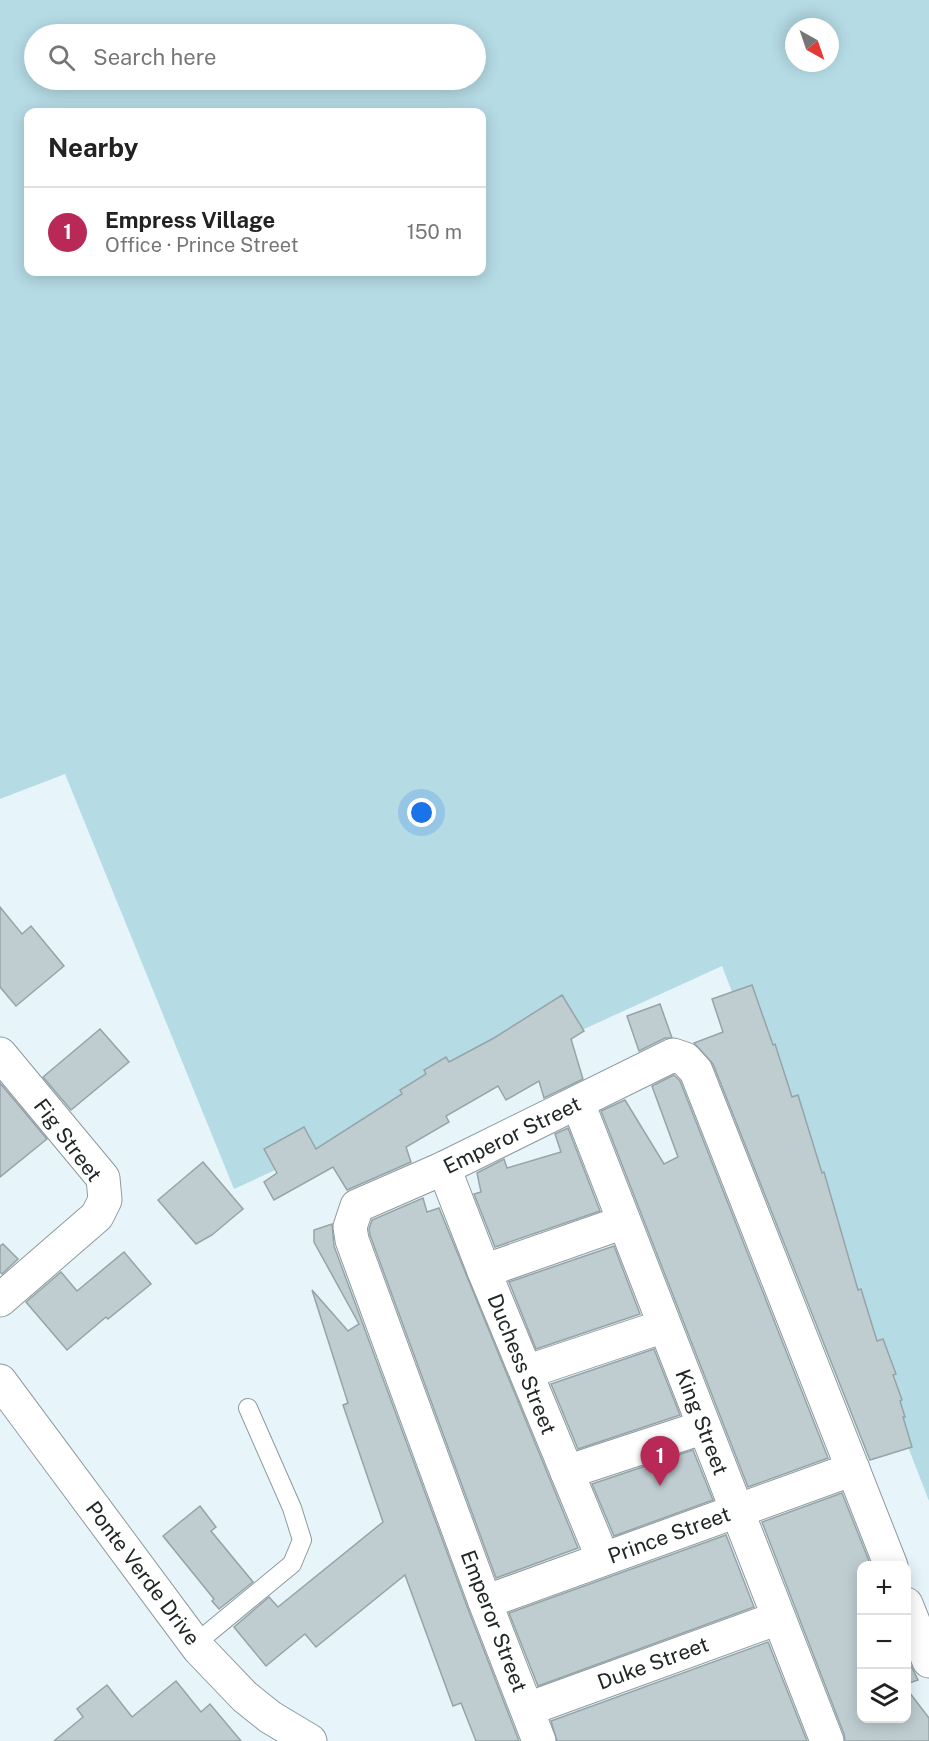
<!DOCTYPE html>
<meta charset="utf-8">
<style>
:root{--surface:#fff;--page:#f6f6f6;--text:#222;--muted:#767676;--line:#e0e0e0;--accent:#b82958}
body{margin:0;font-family:"Public Sans",sans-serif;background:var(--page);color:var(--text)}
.controls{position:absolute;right:18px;bottom:18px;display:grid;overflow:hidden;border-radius:12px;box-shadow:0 3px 15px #0003}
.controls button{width:54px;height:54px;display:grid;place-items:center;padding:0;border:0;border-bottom:2px solid var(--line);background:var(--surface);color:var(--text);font:30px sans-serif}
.compass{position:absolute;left:785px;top:18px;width:54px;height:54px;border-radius:50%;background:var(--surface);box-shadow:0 3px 15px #0003;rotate:140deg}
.you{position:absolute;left:422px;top:813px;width:21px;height:21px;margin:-15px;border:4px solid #fff;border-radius:50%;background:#1a73e8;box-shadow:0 0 0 9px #1a73e833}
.badge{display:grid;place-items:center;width:39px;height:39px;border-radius:50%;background:var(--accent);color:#fff;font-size:20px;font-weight:700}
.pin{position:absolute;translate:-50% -50px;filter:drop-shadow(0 2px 3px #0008)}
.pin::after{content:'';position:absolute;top:32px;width:21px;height:18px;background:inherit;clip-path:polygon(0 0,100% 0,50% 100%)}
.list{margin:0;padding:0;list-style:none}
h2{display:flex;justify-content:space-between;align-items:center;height:78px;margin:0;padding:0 24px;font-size:26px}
h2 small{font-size:20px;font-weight:400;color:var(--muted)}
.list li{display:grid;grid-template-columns:39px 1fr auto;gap:18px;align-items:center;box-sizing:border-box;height:90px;padding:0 24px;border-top:2px solid var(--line)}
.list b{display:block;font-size:22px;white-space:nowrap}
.list p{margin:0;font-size:20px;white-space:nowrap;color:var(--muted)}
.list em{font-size:20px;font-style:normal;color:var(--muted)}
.icon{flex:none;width:33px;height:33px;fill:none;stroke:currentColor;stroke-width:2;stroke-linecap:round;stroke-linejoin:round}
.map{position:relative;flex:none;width:929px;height:1741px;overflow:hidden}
.search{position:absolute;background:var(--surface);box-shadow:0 3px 15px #0003;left:24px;top:24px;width:462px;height:66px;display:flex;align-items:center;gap:15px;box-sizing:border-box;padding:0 21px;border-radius:33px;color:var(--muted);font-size:22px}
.panel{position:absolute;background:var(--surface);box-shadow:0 3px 15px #0003;left:24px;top:108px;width:462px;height:168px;border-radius:12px}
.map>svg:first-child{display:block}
.green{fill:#b5dbe5;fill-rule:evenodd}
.building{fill:#bfcdd1;stroke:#96a4a8;stroke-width:1.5}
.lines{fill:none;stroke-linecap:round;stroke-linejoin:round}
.lane-casing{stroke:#8d9a9e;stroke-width:20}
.street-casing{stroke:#8d9a9e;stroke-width:35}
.lane{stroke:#fff;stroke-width:18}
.street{stroke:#fff;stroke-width:33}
.labels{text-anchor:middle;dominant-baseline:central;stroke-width:5;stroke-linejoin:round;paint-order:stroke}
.street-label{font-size:21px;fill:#212627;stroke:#fff}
</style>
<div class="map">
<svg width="929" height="1741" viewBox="0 0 929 1741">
<rect width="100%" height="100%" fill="#e7f5fa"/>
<path class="green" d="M0 0H929V1501L722 966 234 1189 65 774 0 799ZM794 27H830V63H794ZM34 34H476V80H34ZM28 112H482V272H28Z"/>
<g class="building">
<polygon points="0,907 22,934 31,926 64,966 16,1006 0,987"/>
<polygon points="752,985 773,1045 775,1044 792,1097 798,1095 822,1173 824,1172 858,1290 861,1289 877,1341 883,1339 896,1374 893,1375 902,1400 900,1401 905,1417 903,1417 912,1447 870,1460 713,1064 694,1043 723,1032 712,999"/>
<polygon points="562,995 584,1031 571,1039 583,1079 544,1098 539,1081 506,1100 498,1086 446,1116 449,1122 406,1147 411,1162 347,1190 333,1167 274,1200 264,1182 277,1173 264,1149 304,1127 316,1149 402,1094 400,1090 426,1074 424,1070 446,1057 449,1062 494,1038"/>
<polygon points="660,1004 672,1038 665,1038 639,1051 627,1016"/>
<polygon points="100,1029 129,1062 71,1110 43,1077"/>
<polygon points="674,1075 680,1081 828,1458 748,1487 601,1111 625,1100 664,1164 678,1157 652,1086"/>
<polygon points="0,1083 47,1139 0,1177"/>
<polygon points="568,1128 600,1211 495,1247 474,1194 481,1192 477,1173 504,1159 507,1168 561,1152 555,1134"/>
<polygon points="203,1162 243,1209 212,1235 196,1244 158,1200"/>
<polygon points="423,1198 427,1212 439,1208 578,1548 496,1578 370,1235 369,1229 372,1220"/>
<polygon points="332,1224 334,1246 468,1609 519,1741 476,1741 461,1703 453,1706 405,1575 316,1647 305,1634 266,1666 234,1627 269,1597 278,1607 383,1522 343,1405 348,1403 312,1290 348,1331 359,1324 314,1242 314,1230"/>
<polygon points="3,1244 18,1259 2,1274 0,1272 0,1246"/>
<polygon points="614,1246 640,1314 536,1349 509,1282"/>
<polygon points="124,1252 151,1284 108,1319 106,1317 67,1350 26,1302 61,1272 77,1291"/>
<polygon points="654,1349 680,1415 578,1449 551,1384"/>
<polygon points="693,1450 713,1500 614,1536 592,1484"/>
<polygon points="842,1493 871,1566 861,1566 861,1719 906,1719 906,1688 929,1718 929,1741 845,1741 844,1734 762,1522"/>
<polygon points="200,1506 216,1527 211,1531 253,1582 219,1609 212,1601 214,1599 163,1536"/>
<polygon points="726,1535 754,1607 538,1686 509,1613"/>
<polygon points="768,1642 807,1741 557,1741 551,1721"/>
<polygon points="906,1655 918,1680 906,1684"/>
<polygon points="176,1681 201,1712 210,1704 241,1741 54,1741 83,1717 77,1709 107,1685 132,1717"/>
</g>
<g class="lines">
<defs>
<polyline id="lane" points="195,1644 292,1564 302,1540 292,1508 248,1408"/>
<g id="street">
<polyline points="0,1054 103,1178 105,1200 97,1216 0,1300"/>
<polyline points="578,1103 827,1741"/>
<polyline points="444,1168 484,1271 603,1559"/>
<polyline points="484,1271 624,1222"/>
<polyline points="526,1372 664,1326"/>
<polyline points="0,1381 199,1649 245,1697 270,1717 310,1741"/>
<polyline points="567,1472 704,1427"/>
<polyline points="485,1602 853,1469"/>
<polyline points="906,1604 929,1661"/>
<polyline points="528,1709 778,1618"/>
<polyline points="539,1741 485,1602 352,1240 350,1227 357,1206 444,1168 673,1055 685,1059 696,1071 891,1566"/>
</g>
</defs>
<use href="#lane" class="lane-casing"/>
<use href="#street" class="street-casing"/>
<use href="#lane" class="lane"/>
<use href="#street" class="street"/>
</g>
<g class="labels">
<g class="street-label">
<text transform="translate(512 1135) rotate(-26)">Emperor Street</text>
<text transform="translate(68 1140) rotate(53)">Fig Street</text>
<text transform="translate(522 1364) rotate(68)">Duchess Street</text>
<text transform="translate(702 1422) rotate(69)">King Street</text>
<text transform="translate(669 1535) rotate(-20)">Prince Street</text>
<text transform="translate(143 1573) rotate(53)">Ponte Verde Drive</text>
<text transform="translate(494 1621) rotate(69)">Emperor Street</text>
<text transform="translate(653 1663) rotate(-20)">Duke Street</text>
</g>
</g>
</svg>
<div class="controls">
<button>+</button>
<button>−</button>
<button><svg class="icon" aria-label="layers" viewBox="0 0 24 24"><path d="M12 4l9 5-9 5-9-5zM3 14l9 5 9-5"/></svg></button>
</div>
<svg class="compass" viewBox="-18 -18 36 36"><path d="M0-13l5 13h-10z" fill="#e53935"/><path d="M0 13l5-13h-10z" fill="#767676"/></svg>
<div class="you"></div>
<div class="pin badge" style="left:660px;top:1486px">1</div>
<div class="search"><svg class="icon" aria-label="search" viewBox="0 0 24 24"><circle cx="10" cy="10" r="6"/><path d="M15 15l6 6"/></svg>Search here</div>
<section class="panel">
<h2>Nearby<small></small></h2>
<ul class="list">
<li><span class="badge">1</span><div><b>Empress Village</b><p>Office · Prince Street</p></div><em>150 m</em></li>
</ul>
</section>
</div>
